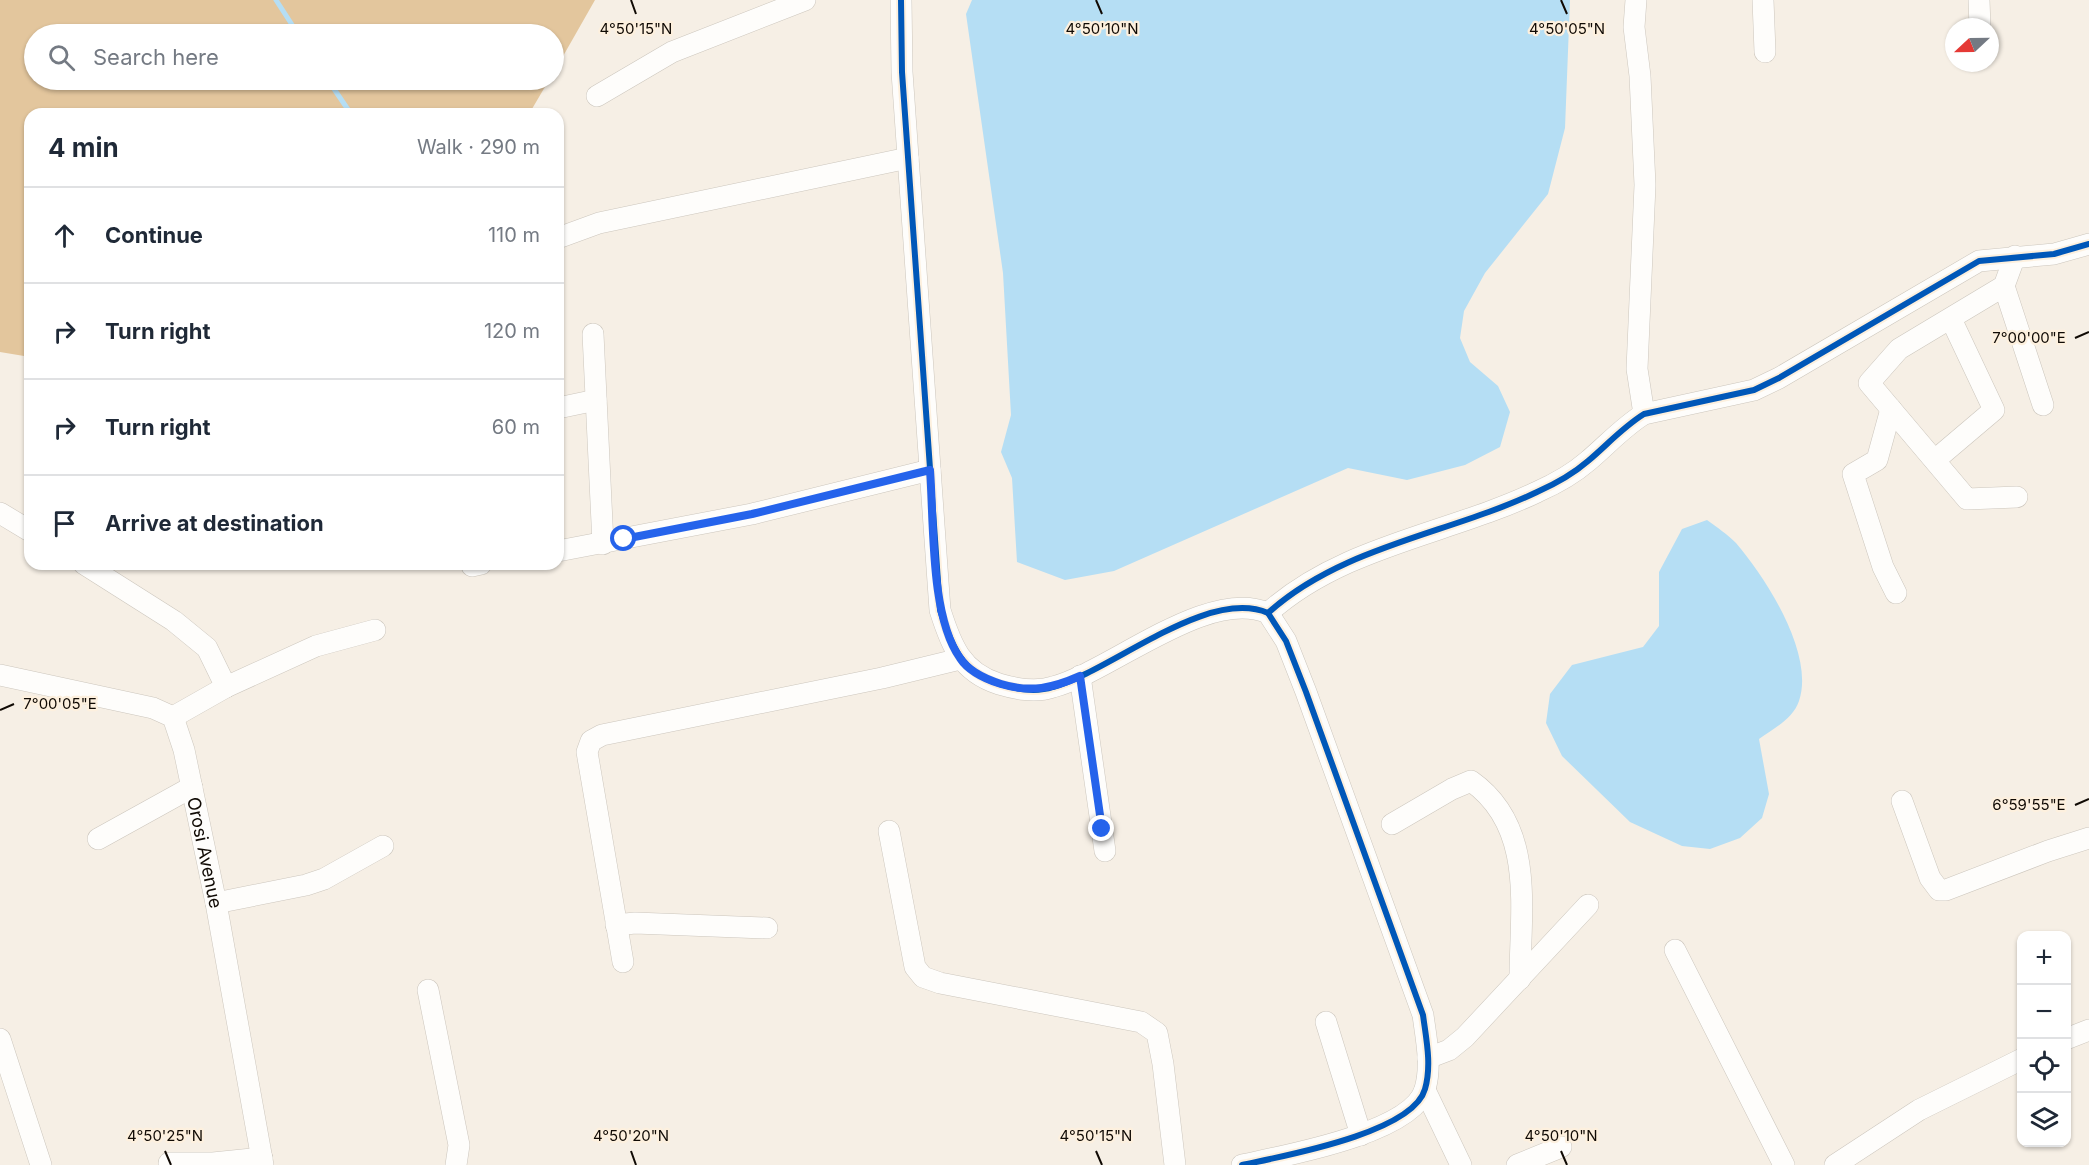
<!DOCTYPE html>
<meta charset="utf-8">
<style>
:root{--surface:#fff;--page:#f2f2f3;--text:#1f2937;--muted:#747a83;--line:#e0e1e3}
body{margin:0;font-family:Inter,sans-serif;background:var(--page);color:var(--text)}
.controls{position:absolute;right:18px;bottom:18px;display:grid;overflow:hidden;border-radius:12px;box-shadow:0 2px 4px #0004}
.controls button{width:54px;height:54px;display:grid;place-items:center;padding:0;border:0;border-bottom:2px solid var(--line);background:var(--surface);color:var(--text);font:30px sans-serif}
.compass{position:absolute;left:1945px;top:18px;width:54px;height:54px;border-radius:50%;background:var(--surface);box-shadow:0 2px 4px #0004;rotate:248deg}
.stop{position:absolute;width:18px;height:18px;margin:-14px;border:4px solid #2563eb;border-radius:50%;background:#fff}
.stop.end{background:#2563eb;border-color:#fff;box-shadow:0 2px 6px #0008}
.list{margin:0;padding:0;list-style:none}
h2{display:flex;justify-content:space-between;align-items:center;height:78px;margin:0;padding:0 24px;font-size:26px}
h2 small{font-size:20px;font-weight:400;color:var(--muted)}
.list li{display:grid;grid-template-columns:39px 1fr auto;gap:18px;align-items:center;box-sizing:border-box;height:96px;padding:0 24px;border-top:2px solid var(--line)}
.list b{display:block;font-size:22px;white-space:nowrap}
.list em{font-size:20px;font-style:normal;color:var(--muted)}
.icon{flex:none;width:33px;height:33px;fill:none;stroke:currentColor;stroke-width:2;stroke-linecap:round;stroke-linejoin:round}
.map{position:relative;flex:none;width:2089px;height:1165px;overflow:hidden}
.search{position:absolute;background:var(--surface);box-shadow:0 2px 4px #0004;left:24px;top:24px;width:540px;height:66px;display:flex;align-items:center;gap:15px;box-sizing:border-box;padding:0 21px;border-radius:33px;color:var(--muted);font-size:22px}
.panel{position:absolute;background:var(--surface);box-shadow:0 2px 4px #0004;left:24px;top:108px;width:540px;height:462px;border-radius:18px}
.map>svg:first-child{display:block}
.forest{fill:#e3c69d}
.water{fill:#b5def4}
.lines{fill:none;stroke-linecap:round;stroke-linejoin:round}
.stream{stroke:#b5def4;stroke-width:5}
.minor-casing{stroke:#ccc6bd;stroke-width:22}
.minor{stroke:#fefdfb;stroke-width:21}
.cycleway-casing{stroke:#fdf0de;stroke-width:10}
.cycleway{stroke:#0057b8;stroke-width:6}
.route{stroke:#2563eb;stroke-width:8}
.ticks{fill:none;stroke:#100a04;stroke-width:2}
.labels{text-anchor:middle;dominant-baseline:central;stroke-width:4.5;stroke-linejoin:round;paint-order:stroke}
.street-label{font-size:18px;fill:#100a04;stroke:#fdf0de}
.ticks-label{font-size:15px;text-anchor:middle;fill:#100a04;stroke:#fdf0de;stroke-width:4.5;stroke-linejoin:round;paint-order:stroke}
</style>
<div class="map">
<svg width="2089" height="1165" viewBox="0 0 2089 1165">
<rect width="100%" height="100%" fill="#f6efe5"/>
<polygon class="forest" points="0,0 595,0 554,72 554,34 34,34 34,80 549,80 529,114 30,114 30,357 0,352"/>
<g class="water">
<polygon points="972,0 1570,0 1565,128 1548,194 1485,273 1464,311 1460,338 1470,362 1498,386 1510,412 1500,447 1465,465 1407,480 1348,468 1114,571 1065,580 1017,562 1012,478 1001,452 1011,415 1003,273 966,14"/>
<path d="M1707 520C1717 527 1728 535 1736 543 1766 578 1815 654 1799 701 1793 719 1773 729 1759 739L1769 794 1762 818 1740 838 1710 849 1682 846 1630 822 1562 756 1546 723 1550 694 1572 665 1643 647 1659 626V572L1682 529Z"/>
</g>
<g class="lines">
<g class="stream">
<polyline points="276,0 298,34"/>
<polyline points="328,80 351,114"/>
</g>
<defs>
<g id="minor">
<path d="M901 0 902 72 940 610C951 645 961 672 999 684 1016 689 1035 693 1053 687 1112 671 1207 587 1268 613L1286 641 1306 692 1423 1015C1426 1038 1432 1065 1425 1089 1413 1133 1283 1156 1242 1165"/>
<polyline points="1636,0 1634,27 1640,76 1645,185 1637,369 1644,414"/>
<polyline points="1763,0 1765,52"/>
<polyline points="1979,0 1980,27"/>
<polyline points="597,96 672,52 805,0"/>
<polyline points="558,238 599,223 908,158"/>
<polyline points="2015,256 2004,286 1899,349 1869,383 1967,499 2017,497"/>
<polyline points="2004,286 2043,405"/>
<polyline points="593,334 603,544"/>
<polyline points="558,408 596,400"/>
<polyline points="1891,409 1877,460 1853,474 1883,567 1896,593"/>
<polyline points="1935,460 1994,410 1951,319"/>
<polyline points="0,513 30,531"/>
<polyline points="558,551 752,514 930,470"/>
<polyline points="84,564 174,621 207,648 226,687"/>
<polyline points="472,566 481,564"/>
<path d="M1268 613C1342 546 1449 534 1537 492 1555 484 1573 474 1588 461 1607 445 1623 427 1644 414L1754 390 1779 378 1979 261 2054 254 2089 244"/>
<path id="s1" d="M0 675 153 708 173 717 184 750 216 903 263 1165"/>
<polyline points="1080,676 1105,851"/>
<polyline points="173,717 226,687 316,646 375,630"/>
<polyline points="1902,801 1930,878 1939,890 1946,890 2048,851 2089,838"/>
<path d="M1392 824 1452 789 1471 781C1536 827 1520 910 1520 979"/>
<polyline points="889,831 915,967 923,977 940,983 1141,1022 1157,1033 1163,1064 1175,1165"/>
<polyline points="98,839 192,787"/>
<polyline points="216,903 306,885 324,879 383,846"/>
<polyline points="616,925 635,923 767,928"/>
<polyline points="1675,950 1784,1165"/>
<polyline points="623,962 587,752 591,741 602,735 882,678 960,659"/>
<polyline points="428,990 459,1145 456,1165"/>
<polyline points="1326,1022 1361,1135"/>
<polyline points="0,1039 41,1165"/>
<polyline points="2066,1039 2089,1030"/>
<polyline points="1428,1058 1449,1050 1465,1037 1588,905"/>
<polyline points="1425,1090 1461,1165"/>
<polyline points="169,1163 213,1163 262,1158"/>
<polyline points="1517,1165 1561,1147"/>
<polyline points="1835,1165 1919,1110 2022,1059"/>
</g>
</defs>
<use href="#minor" class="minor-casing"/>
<use href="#minor" class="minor"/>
<defs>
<g id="cycleway">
<path d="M901 0 902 72 940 610C951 645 961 672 999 684 1016 689 1035 693 1053 687 1112 671 1207 587 1268 613L1286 641 1306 692 1423 1015C1426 1038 1432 1065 1425 1089 1413 1133 1283 1156 1242 1165"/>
<path d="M1268 613C1342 546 1449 534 1537 492 1555 484 1573 474 1588 461 1607 445 1623 427 1644 414L1754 390 1779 378 1979 261 2054 254 2089 244"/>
</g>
</defs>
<use href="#cycleway" class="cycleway-casing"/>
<use href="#cycleway" class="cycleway"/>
</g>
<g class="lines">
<path class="route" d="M624 539 752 514 930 470C934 522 930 616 960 658 969 672 985 679 1001 684 1031 693 1053 688 1080 676L1102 829"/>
</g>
<path class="ticks" d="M631 0 636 14M1096 0 1102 14M1561 0 1567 14M2075 338 2089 332M0 710 14 704M2075 805 2089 799M165 1151 171 1165M631 1151 636 1165M1096 1151 1102 1165M1561 1151 1567 1165"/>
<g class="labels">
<g class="street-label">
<text stroke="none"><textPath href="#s1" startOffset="318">Orosi Avenue</textPath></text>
</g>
</g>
<g class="ticks-label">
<text x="636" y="34">4°50'15"N</text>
<text x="1102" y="34">4°50'10"N</text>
<text x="1567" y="34">4°50'05"N</text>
<text x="2029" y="343">7°00'00"E</text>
<text x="60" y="709">7°00'05"E</text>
<text x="2029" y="810">6°59'55"E</text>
<text x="165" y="1141">4°50'25"N</text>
<text x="631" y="1141">4°50'20"N</text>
<text x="1096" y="1141">4°50'15"N</text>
<text x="1561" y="1141">4°50'10"N</text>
</g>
</svg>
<div class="controls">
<button>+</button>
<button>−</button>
<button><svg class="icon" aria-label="locate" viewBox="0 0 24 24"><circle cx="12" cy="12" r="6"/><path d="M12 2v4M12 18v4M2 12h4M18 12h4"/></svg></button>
<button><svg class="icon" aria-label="layers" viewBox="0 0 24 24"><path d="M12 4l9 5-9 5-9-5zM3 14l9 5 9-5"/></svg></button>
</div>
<svg class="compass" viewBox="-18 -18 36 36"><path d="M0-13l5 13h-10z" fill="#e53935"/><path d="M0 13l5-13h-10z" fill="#747a83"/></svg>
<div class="stop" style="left:624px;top:539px"></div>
<div class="stop end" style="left:1102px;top:829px"></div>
<div class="search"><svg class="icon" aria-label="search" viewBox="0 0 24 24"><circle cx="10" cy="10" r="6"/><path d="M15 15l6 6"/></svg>Search here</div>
<section class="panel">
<h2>4 min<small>Walk · 290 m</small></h2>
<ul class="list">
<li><svg class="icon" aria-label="ahead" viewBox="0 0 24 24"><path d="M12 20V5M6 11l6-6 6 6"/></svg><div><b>Continue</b></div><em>110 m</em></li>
<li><svg class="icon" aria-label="right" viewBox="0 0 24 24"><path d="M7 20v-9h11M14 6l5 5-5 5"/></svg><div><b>Turn right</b></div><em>120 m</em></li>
<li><svg class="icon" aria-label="right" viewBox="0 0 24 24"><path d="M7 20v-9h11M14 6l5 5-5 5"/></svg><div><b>Turn right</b></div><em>60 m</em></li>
<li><svg class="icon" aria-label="arrive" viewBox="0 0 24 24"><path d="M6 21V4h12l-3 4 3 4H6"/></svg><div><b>Arrive at destination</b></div></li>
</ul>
</section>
</div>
